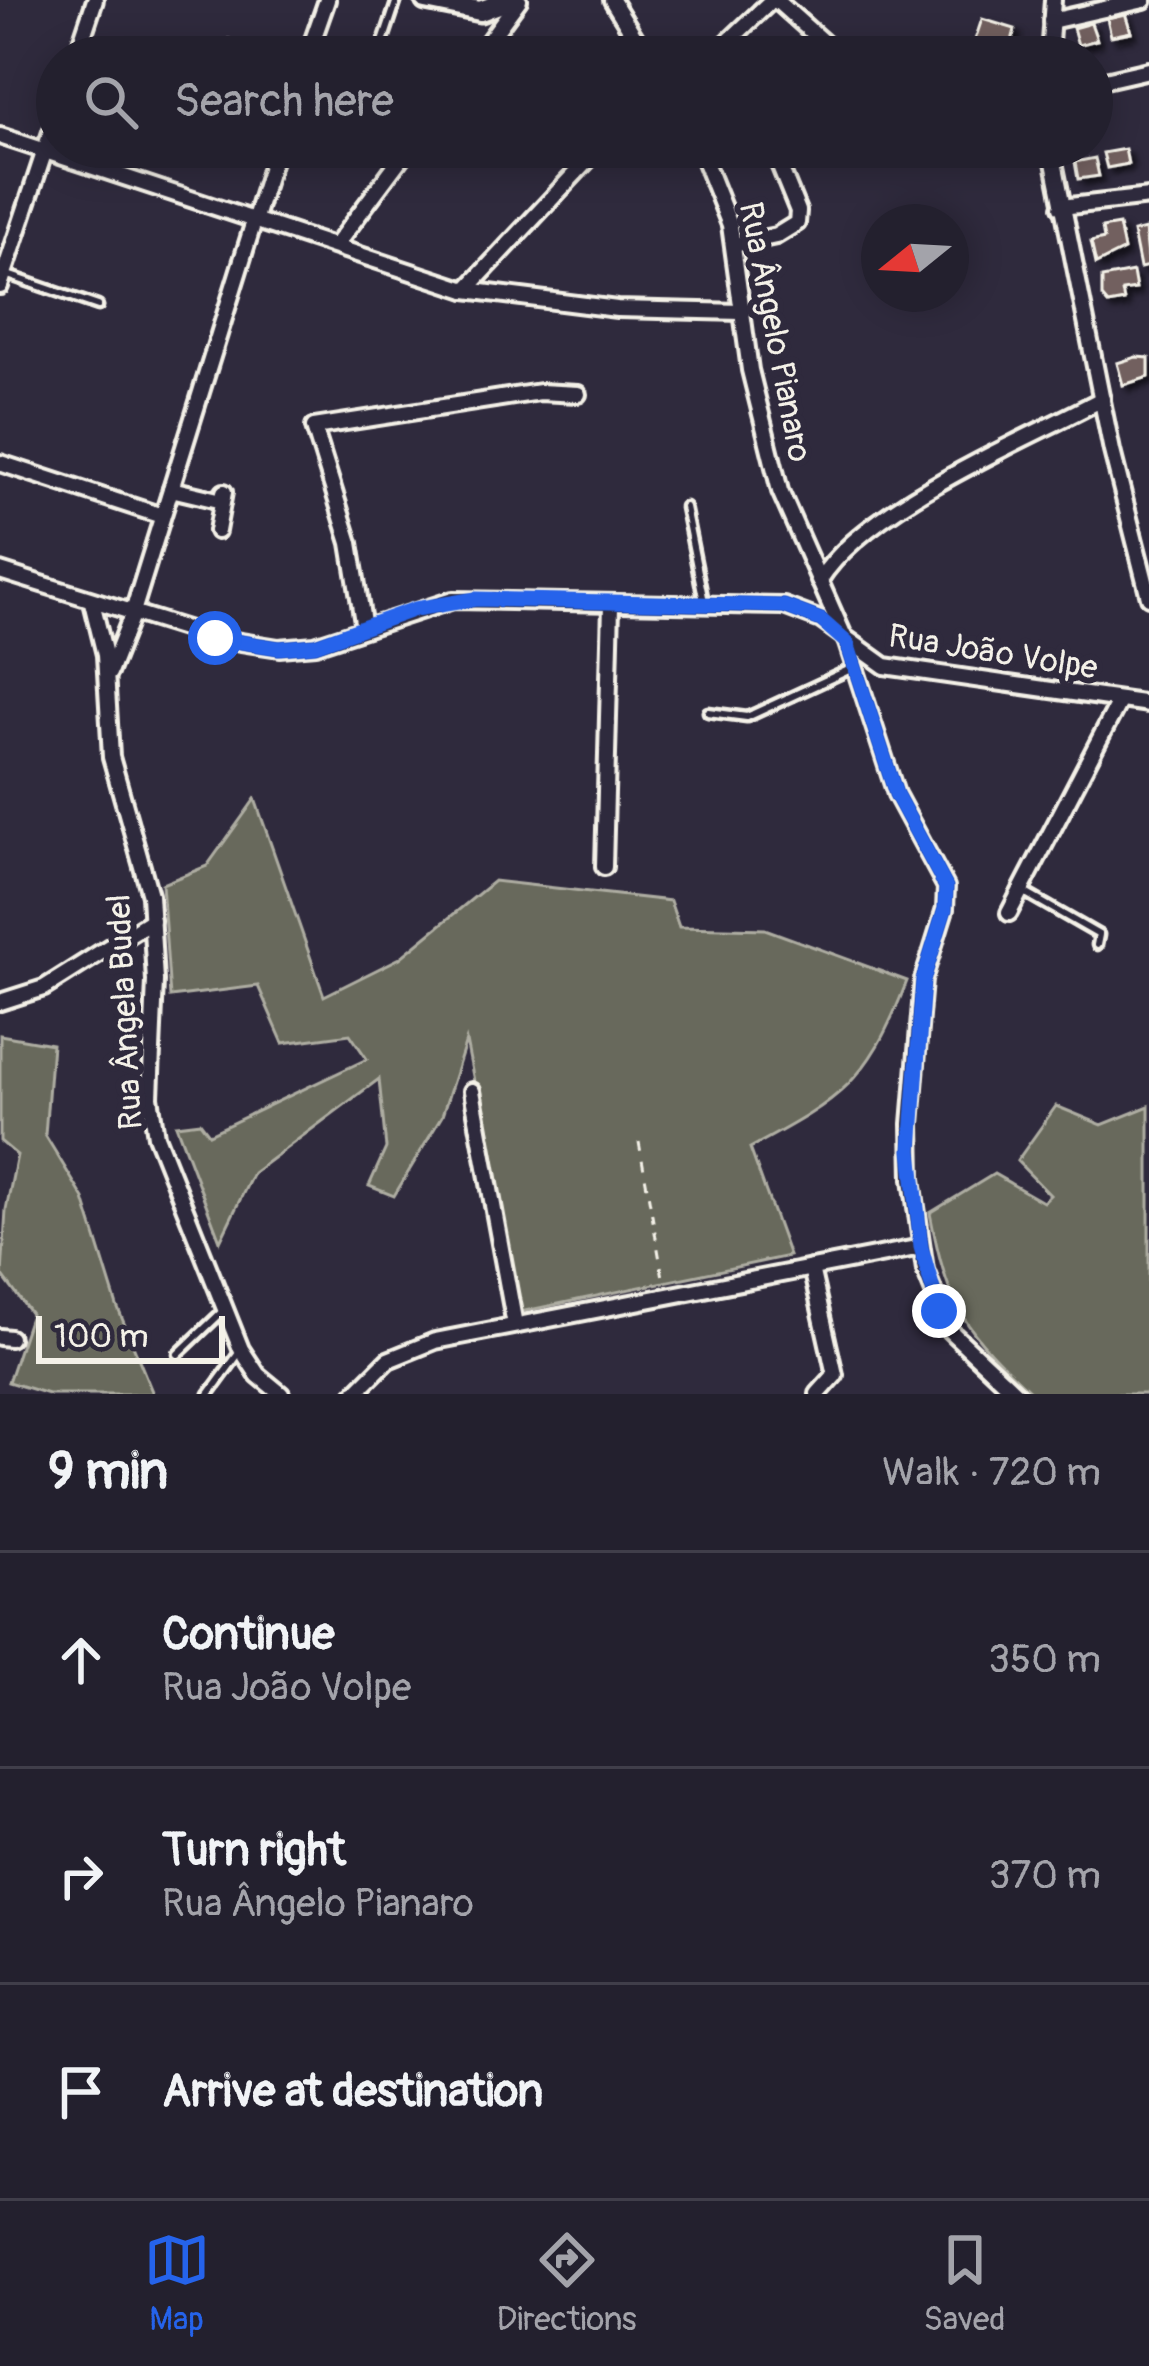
<!DOCTYPE html>
<meta charset="utf-8">
<style>
:root{--surface:#23202e;--page:#2f2d3a;--text:#f1f3f6;--muted:#a3a3aa;--line:#403e4a;--accent:#2563eb}
body{margin:0;font-family:Pangolin,sans-serif;background:var(--page);color:var(--text)}
.compass{position:absolute;left:861px;top:204px;width:108px;height:108px;border-radius:50%;background:var(--surface);box-shadow:0 6px 30px #0003;rotate:252deg}
.scale{position:absolute;left:36px;bottom:30px;width:189px;box-sizing:border-box;padding-left:12px;border:6px solid #f4f1e8;border-top:0;font-size:33px;line-height:42px;white-space:nowrap;color:#f4f1e8;-webkit-text-stroke:9px #2f2a3d;paint-order:stroke}
.stop{position:absolute;width:36px;height:36px;margin:-27px;border:9px solid #2563eb;border-radius:50%;background:#fff}
.stop.end{background:#2563eb;border-color:#fff;box-shadow:0 3px 12px #0008}
.list{margin:0;padding:0;list-style:none}
h2{display:flex;justify-content:space-between;align-items:center;height:156px;margin:0;padding:0 48px;font-size:51px}
h2 small{font-size:39px;font-weight:400;color:var(--muted)}
.list li{display:grid;grid-template-columns:78px 1fr auto;gap:36px;align-items:center;box-sizing:border-box;height:216px;padding:0 48px;border-top:3px solid var(--line)}
.list b{display:block;font-size:45px;white-space:nowrap}
.list p{margin:0;font-size:39px;white-space:nowrap;color:var(--muted)}
.list em{font-size:39px;font-style:normal;color:var(--muted)}
.icon{flex:none;width:66px;height:66px;fill:none;stroke:currentColor;stroke-width:2;stroke-linecap:round;stroke-linejoin:round}
.map{position:relative;flex:none;width:1149px;height:1394px;overflow:hidden}
.search{position:absolute;background:var(--surface);box-shadow:0 6px 30px #0003;left:36px;right:36px;top:36px;height:132px;display:flex;align-items:center;gap:30px;box-sizing:border-box;padding:0 42px;border-radius:66px;color:var(--muted);font-size:45px}
.sheet{height:804px;background:var(--surface)}
nav{display:flex;justify-content:space-around;align-items:center;box-sizing:border-box;height:168px;border-top:3px solid var(--line);background:var(--surface);font-size:33px;color:var(--muted)}
nav a{display:grid;justify-items:center;gap:6px}
nav .on{color:var(--accent)}
.map>svg:first-child{display:block}
.green{fill:#67695b;stroke:#aeada2;stroke-width:3}
.building{fill:#72605e;stroke:#f4f1e8;stroke-width:3;filter:url(#shadow)}
.lines{fill:none;stroke-linecap:round;stroke-linejoin:round}
.lane-casing{stroke:#f4f1e8;stroke-width:15}
.street-casing{stroke:#f4f1e8;stroke-width:22}
.secondary-casing{stroke:#f4f1e8;stroke-width:27}
.path{stroke:#f4f1e8;stroke-width:3;stroke-dasharray:9 9;stroke-linecap:butt}
.lane{stroke:#2f2a3d;stroke-width:6}
.street{stroke:#2f2a3d;stroke-width:14}
.secondary{stroke:#2f2a3d;stroke-width:18}
.route{stroke:#2563eb;stroke-width:15}
.labels{text-anchor:middle;dominant-baseline:central;stroke-width:12;stroke-linejoin:round;paint-order:stroke}
.street-label{font-size:33px;fill:#f4f1e8;stroke:#2f2a3d}
</style>
<div class="map">
<svg width="1149" height="1394" viewBox="0 0 1149 1394">
<defs>
<filter id="shadow"><feDropShadow dx="5.5" dy="5.5" stdDeviation="3" flood-color="#0009"/></filter>
</defs>
<rect width="100%" height="100%" fill="#2f2a3d"/>
<filter id="ink" filterUnits="userSpaceOnUse"><feTurbulence type="fractalNoise" baseFrequency=".00833" numOctaves="2"/><feDisplacementMap in="SourceGraphic" scale="24" xChannelSelector="R" yChannelSelector="G"/><feConvolveMatrix kernelMatrix="1 2 1 2 8 2 1 2 1" color-interpolation-filters="sRGB"/></filter>
<g filter="url(#ink)">
<g class="green">
<path d="M255 799 324 996 400 958 494 881 670 901 679 927 765 929 907 981C868 1082 843 1098 750 1148L789 1256 520 1312 466 1041 442 1116 394 1196 369 1186 386 1148 379 1079 253 1173 220 1241 176 1125 200 1122 209 1134 367 1059 350 1034 283 1043 258 986 170 997 162 884 207 866Z"/>
<polygon points="0,1035 52,1044 45,1135 84,1199 117,1306 153,1394 48,1394 8,1382 31,1314 2,1275 6,1210 17,1155 0,1141"/>
<path d="M1056 1106 1102 1125 1149 1106V1394H1033C963 1329 948 1308 930 1213L994 1174 1043 1202 1050 1195 1017 1161Z"/>
</g>
<g class="building">
<polygon points="1125,13 1131,32 1111,36 1107,18"/>
<polygon points="982,19 1015,29 1008,57 974,43"/>
<polygon points="1091,23 1097,40 1078,45 1073,28"/>
<polygon points="1125,149 1128,164 1107,168 1103,153"/>
<polygon points="1095,158 1099,176 1078,179 1075,162"/>
<polygon points="1119,225 1124,250 1096,264 1091,242 1104,239 1102,228"/>
<polygon points="1145,229 1149,266 1140,268 1133,232"/>
<polygon points="1133,272 1136,289 1122,291 1124,301 1108,304 1102,297 1102,278"/>
<polygon points="1136,357 1149,358 1149,377 1123,385 1117,363"/>
</g>
<g class="lines">
<defs>
<g id="lane">
<polyline points="229,45 262,57"/>
<polyline points="378,57 397,0"/>
<polyline points="5,274 98,306"/>
<polyline points="685,507 704,602"/>
<polyline points="708,712 747,717 853,668"/>
<polyline points="1024,892 1099,935 1097,945"/>
<polyline points="178,1354 223,1311"/>
<polyline points="209,1394 239,1353"/>
</g>
<g id="street">
<polyline points="612,0 647,57"/>
<polyline points="776,0 824,43"/>
<polyline points="1051,21 1144,0"/>
<polyline points="76,57 95,0"/>
<polyline points="307,57 327,0"/>
<polyline points="477,57 519,0"/>
<polyline points="712,57 772,0"/>
<polyline points="1049,57 1053,0"/>
<polyline points="1092,83 1149,70"/>
<polyline points="0,136 466,290 617,309 742,312"/>
<polyline points="699,147 730,225 750,370 780,491 847,643 896,794 946,887 945,909 923,980 911,1124 912,1179 925,1270 949,1330 1017,1394"/>
<polyline points="1051,147 1112,451 1149,597"/>
<polyline points="1061,207 1149,197"/>
<polyline points="336,245 409,147"/>
<polyline points="734,245 776,236 797,223 798,211 772,147"/>
<polyline points="0,286 57,114"/>
<polyline points="466,290 600,147"/>
<polyline points="0,463 162,516"/>
<polyline points="171,489 222,501"/>
<polyline points="217,531 224,492"/>
<polyline points="0,571 215,638 279,648 315,645 453,600 784,606 821,620 885,666 1149,704"/>
<path d="M819 581C866 505 1022 442 1102 399"/>
<polyline points="92,602 105,655 111,757 150,895 155,981 150,1097 156,1136 241,1349 258,1375 281,1394"/>
<polyline points="364,628 350,543 314,427 540,392 578,394"/>
<polyline points="109,673 132,615 277,147"/>
<polyline points="604,867 611,605"/>
<polyline points="1009,913 1120,700"/>
<polyline points="0,1002 44,988 152,920"/>
<polyline points="472,1091 515,1325"/>
<polyline points="811,1268 835,1375 818,1394"/>
<polyline points="0,1337 10,1338"/>
<polyline points="354,1394 388,1360 435,1341 921,1247"/>
</g>
<polyline id="secondary" points="426,0 480,11 510,0"/>
</defs>
<use href="#lane" class="lane-casing"/>
<use href="#street" class="street-casing"/>
<use href="#secondary" class="secondary-casing"/>
<polyline class="path" points="639,1142 664,1283"/>
<use href="#lane" class="lane"/>
<use href="#street" class="street"/>
<use href="#secondary" class="secondary"/>
</g>
</g>
<g class="lines" filter="url(#ink)">
<polyline class="route" points="215,638 279,648 315,645 415,609 476,599 784,606 821,620 847,643 896,794 946,887 945,909 923,980 911,1150 921,1247 939,1311"/>
</g>
<g class="labels">
<g class="street-label">
<text transform="translate(775 332) rotate(79)">Rua Ângelo Pianaro</text>
<text transform="translate(993 652) rotate(9)">Rua João Volpe</text>
<text transform="translate(125 1012) rotate(-93)">Rua Ângela Budel</text>
</g>
</g>
</svg>
<svg class="compass" viewBox="-18 -18 36 36"><path d="M0-13l5 13h-10z" fill="#e53935"/><path d="M0 13l5-13h-10z" fill="#a3a3aa"/></svg>
<div class="scale">100 m</div>
<div class="stop" style="left:215px;top:638px"></div>
<div class="stop end" style="left:939px;top:1311px"></div>
<div class="search"><svg class="icon" aria-label="search" viewBox="0 0 24 24"><circle cx="10" cy="10" r="6"/><path d="M15 15l6 6"/></svg>Search here</div>
</div>
<section class="sheet">
<h2>9 min<small>Walk · 720 m</small></h2>
<ul class="list">
<li><svg class="icon" aria-label="ahead" viewBox="0 0 24 24"><path d="M12 20V5M6 11l6-6 6 6"/></svg><div><b>Continue</b><p>Rua João Volpe</p></div><em>350 m</em></li>
<li><svg class="icon" aria-label="right" viewBox="0 0 24 24"><path d="M7 20v-9h11M14 6l5 5-5 5"/></svg><div><b>Turn right</b><p>Rua Ângelo Pianaro</p></div><em>370 m</em></li>
<li><svg class="icon" aria-label="arrive" viewBox="0 0 24 24"><path d="M6 21V4h12l-3 4 3 4H6"/></svg><div><b>Arrive at destination</b></div></li>
</ul>
</section>
<nav>
<a class="on"><svg class="icon" aria-label="map" viewBox="0 0 24 24"><path d="M3 6l6-2 6 2 6-2v14l-6 2-6-2-6 2zM9 4v14M15 6v14"/></svg>Map</a>
<a><svg class="icon" aria-label="directions" viewBox="0 0 24 24"><path d="M12 3l9 9-9 9-9-9zM9 14v-3h6M13 9l2 2-2 2"/></svg>Directions</a>
<a><svg class="icon" aria-label="saved" viewBox="0 0 24 24"><path d="M7 4h10v16l-5-4-5 4z"/></svg>Saved</a>
</nav>
